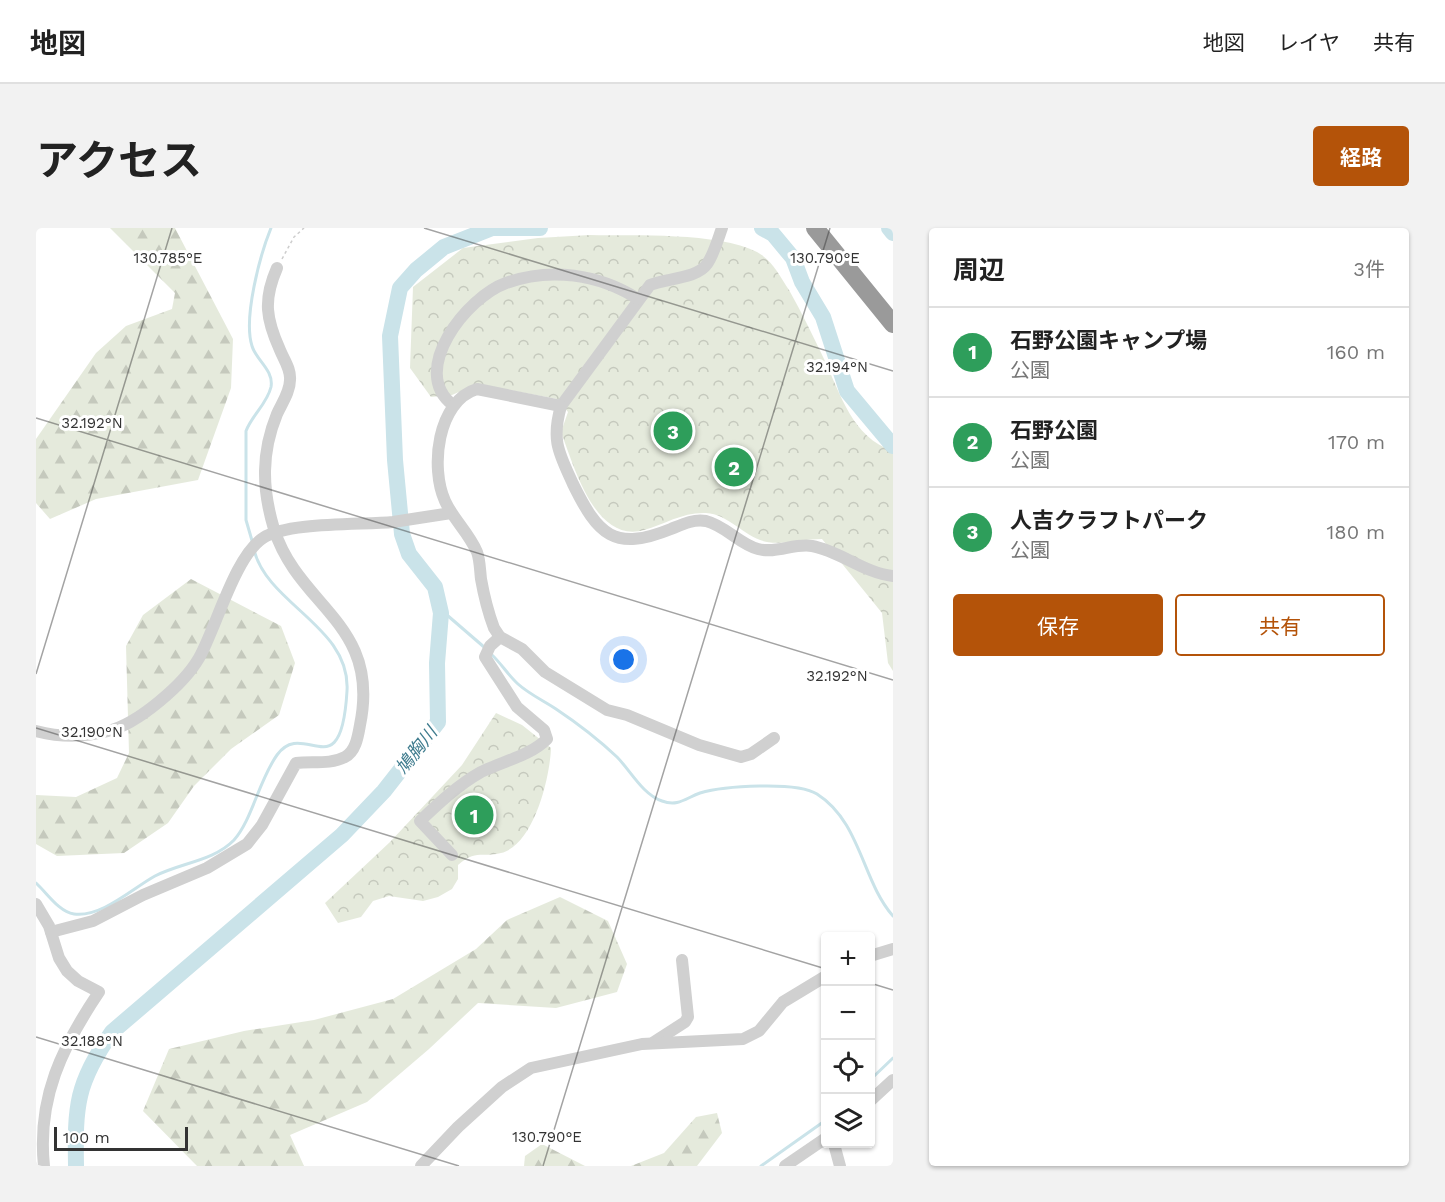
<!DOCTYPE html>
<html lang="ja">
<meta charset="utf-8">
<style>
:root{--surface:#fff;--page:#f2f2f2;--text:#222;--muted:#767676;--line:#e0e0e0;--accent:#b45309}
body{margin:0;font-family:"Work Sans","Noto Sans JP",sans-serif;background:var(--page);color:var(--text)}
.controls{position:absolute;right:18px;bottom:18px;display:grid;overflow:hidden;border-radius:6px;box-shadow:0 2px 4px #0004}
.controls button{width:54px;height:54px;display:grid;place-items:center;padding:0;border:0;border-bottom:2px solid var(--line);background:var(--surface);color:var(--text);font:30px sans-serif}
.scale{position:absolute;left:18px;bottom:15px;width:134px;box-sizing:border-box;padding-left:6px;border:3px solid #333;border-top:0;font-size:16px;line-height:21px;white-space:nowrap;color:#333;-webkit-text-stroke:4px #fff;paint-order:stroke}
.you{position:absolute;left:588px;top:432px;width:21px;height:21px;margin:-15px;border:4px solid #fff;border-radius:50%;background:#1a73e8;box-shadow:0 0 0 9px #1a73e833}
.badge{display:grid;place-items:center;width:39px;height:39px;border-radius:50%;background:var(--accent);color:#fff;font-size:20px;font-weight:700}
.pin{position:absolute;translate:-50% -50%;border:3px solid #fff;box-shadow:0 2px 6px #0006}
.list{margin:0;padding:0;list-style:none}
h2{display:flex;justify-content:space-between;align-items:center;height:78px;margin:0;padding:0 24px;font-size:26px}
h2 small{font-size:20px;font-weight:400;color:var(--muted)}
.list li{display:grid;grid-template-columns:39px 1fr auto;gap:18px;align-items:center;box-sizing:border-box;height:90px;padding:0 24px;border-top:2px solid var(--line)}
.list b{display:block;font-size:22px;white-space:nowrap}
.list p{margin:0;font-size:20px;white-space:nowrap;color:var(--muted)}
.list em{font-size:20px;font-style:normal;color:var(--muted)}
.actions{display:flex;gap:12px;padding:18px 24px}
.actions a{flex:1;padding:14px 0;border:2px solid var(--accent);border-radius:6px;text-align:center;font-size:21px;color:var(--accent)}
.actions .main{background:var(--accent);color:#fff}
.icon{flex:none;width:33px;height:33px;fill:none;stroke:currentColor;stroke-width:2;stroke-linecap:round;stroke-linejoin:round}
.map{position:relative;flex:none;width:857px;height:938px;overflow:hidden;border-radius:6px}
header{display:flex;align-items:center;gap:36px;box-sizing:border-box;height:84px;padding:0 30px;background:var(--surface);border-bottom:2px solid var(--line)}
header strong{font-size:28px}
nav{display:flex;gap:33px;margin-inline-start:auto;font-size:21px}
.intro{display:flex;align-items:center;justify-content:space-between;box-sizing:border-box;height:144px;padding:0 36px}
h1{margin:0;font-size:42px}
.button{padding:15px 27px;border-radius:6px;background:var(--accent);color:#fff;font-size:21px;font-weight:700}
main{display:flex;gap:36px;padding:0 36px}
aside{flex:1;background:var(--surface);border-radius:6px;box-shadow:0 2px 4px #0004}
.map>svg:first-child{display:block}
.forest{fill:url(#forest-firs)}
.park{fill:url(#park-crowns)}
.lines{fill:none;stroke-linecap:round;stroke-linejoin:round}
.stream{stroke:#cae3e9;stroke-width:3}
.river{stroke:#cae3e9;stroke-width:16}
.path{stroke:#cdcdcd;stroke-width:1.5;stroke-dasharray:3 3;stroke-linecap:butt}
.minor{stroke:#d0d0d0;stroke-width:12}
.highway{stroke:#9a9a9a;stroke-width:18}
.ticks{fill:none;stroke:#333;stroke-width:1.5;stroke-opacity:0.45}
.labels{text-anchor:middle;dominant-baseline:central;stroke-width:6;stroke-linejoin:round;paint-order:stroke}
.water-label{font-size:18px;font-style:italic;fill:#3f7c8e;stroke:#fff}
.ticks-label{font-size:15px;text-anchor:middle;fill:#333;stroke:#fff;stroke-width:6;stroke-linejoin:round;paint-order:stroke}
</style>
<header>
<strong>地図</strong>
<nav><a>地図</a><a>レイヤ</a><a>共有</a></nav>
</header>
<div class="intro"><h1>アクセス</h1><a class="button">経路</a></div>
<main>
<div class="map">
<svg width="857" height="938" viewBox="0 0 857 938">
<defs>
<pattern id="forest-firs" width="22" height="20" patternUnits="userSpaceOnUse" patternTransform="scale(1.5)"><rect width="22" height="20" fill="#e5eadc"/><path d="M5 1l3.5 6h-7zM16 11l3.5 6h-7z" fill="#c5c9bd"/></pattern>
<pattern id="park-crowns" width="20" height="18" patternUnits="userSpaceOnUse" patternTransform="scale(1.5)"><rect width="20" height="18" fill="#e5eadc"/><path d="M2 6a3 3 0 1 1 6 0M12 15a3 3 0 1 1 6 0" fill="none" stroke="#c5c9bd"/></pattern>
</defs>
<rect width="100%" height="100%" fill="#fff"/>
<g class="forest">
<polygon points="74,0 139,0 197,111 195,160 162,252 60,271 14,291 0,275 0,211 60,125 90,98 136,81 139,65"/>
<polygon points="155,351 245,398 259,435 243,487 195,521 158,558 132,595 88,625 21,628 0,616 0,567 40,569 81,550 93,525 90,418 107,387"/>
<polygon points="524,669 572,693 591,736 581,764 520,780 442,775 393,821 331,874 254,907 268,938 161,938 107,883 133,821 208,803 278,792 357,771 440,721 471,692"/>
<polygon points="681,885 686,905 661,938 595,938 628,925 660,889"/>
<polygon points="506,916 549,938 488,938 489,928"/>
</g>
<g class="park">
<path d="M554 7C600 8 681 4 721 24 736 32 744 48 753 62 766 85 777 108 788 131 805 167 816 209 857 223V443L852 435 846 385 786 311C767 311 749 317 731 314 709 310 693 286 670 285 647 284 629 296 608 302 559 316 538 238 525 204L532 184 521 171 441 156 416 167 395 169 374 140 377 59 427 20 502 10Z"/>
<path d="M460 485 486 497 515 520C514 549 498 617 465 625 445 630 440 621 422 637V651L416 661 402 669 387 673 353 668 337 673 325 689 302 695 289 675 354 614 426 537Z"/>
</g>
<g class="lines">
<g class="stream">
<path d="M217 316 210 292V203C216 187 231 176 235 159 238 142 220 132 216 118 207 90 224 27 235 0"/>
<polyline points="404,381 448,419"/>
<path d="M455 426C465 435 472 447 482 456 493 466 508 473 520 481 541 495 563 512 581 529 594 542 607 567 626 573 642 579 650 570 664 565 687 558 761 553 781 566 825 594 826 653 857 688"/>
<path d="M0 655C11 665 23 684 38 686 65 690 97 660 119 648 144 635 178 633 198 612 216 592 223 552 241 527 268 489 305 564 311 463 315 399 232 377 218 322"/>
<polyline points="834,852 857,830"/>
<polyline points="725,938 790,892"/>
</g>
<g class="river">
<polyline points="458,0 504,0"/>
<polyline points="726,0 737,6 757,30 766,54 787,89 811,163 857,218"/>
<polyline points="853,0 857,5"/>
<path d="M40 938C39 878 40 855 76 804L306 607 348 563 402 494 401 435 405 385 399 359 373 326 366 306 359 232 354 108 364 60 380 42 408 19 456 0"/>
</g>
<polyline class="path" points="246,31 258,9 268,0"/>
<g class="minor">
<path d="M686 0C682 11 678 26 671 36 661 51 630 50 614 57L525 178C515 213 523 225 537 256 562 307 578 324 635 301 647 296 657 291 670 293 690 298 703 316 722 321 740 326 758 315 776 318 804 323 828 345 857 348"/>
<path d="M417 177C372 143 431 69 470 55 514 39 563 46 602 71"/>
<path d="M525 178 441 161C401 173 394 240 409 273 417 291 433 305 441 324 444 332 444 343 445 351 448 368 452 384 458 400L464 409 486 421 509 444 571 482 591 487 663 517 705 529 715 526 738 510"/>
<path d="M0 503C23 509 49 509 72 503 102 496 148 456 163 430 180 400 199 328 227 310 251 294 325 297 357 294 376 291 396 288 415 285"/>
<path d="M416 627 384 593C403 575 422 557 445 544 467 533 494 528 511 511L508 502 481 479 449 429 454 418 464 409"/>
<path d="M0 676 13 698 23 730 31 743 42 753 63 764C26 819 1 870 8 938"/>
<path d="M15 704 57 693 107 667 171 640 211 616 226 597 260 535C276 533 294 537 309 529 320 523 322 508 324 497 345 395 263 380 238 301 226 261 225 225 241 186 246 175 254 164 254 152 255 141 248 132 244 122 230 91 227 72 241 40"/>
<polyline points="834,728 857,721"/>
<polyline points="618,814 649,794 652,789 646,732"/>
<polyline points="834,873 857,852"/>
<polyline points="798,916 804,938"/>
<polyline points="385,938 422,899 466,859 495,840 606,816 707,811 723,803 747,774 790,748"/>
<polyline points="749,938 790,910"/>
</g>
<polyline class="highway" points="779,0 857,96"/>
</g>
<path class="ticks" d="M388 0 857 143M0 190 857 452M0 446 136 0M0 500 790 741M834 755 857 762M0 809 423 938M507 938 794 0"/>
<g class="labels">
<g class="water-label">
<text transform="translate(380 522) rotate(-52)">鳩胸川</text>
</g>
</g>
<g class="ticks-label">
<text x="132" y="35">130.785°E</text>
<text x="789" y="35">130.790°E</text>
<text x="801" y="144">32.194°N</text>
<text x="56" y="200">32.192°N</text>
<text x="801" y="453">32.192°N</text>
<text x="56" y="509">32.190°N</text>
<text x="56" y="818">32.188°N</text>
<text x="511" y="914">130.790°E</text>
</g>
</svg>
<div class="controls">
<button>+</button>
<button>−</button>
<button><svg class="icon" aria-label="locate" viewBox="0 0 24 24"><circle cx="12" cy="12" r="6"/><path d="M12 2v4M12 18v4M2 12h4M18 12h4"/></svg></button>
<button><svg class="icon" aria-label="layers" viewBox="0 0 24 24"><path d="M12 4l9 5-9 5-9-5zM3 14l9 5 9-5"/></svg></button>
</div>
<div class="scale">100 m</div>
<div class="you"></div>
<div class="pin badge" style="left:438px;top:587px;background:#2e9e5b">1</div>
<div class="pin badge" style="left:698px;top:239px;background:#2e9e5b">2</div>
<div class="pin badge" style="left:637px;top:203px;background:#2e9e5b">3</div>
</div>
<aside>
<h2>周辺<small>3件</small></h2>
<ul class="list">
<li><span class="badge" style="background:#2e9e5b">1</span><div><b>石野公園キャンプ場</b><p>公園</p></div><em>160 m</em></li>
<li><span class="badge" style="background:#2e9e5b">2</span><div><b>石野公園</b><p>公園</p></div><em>170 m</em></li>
<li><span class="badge" style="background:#2e9e5b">3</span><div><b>人吉クラフトパーク</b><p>公園</p></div><em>180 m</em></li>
</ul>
<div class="actions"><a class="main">保存</a><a>共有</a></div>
</aside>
</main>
